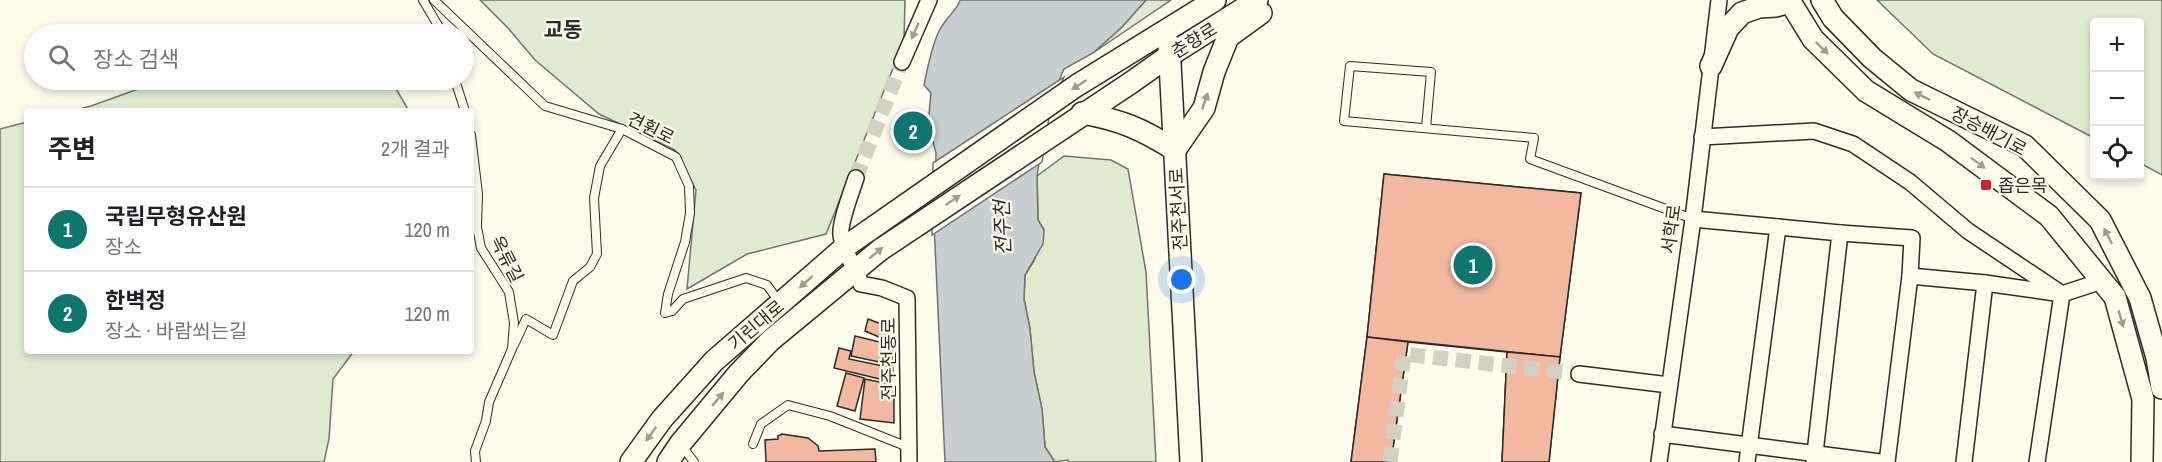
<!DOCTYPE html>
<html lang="ko">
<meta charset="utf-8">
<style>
:root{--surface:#fff;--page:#f6f6f6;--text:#202124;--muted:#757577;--line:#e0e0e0;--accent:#0f766e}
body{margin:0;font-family:"Archivo Narrow","Noto Sans KR",sans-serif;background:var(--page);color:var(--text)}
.controls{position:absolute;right:18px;top:18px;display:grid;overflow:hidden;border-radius:6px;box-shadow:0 3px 9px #0003}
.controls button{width:54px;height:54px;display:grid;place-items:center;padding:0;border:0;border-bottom:2px solid var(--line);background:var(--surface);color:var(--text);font:30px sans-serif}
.you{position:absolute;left:1182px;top:280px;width:21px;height:21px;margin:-15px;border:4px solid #fff;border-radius:50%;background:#1a73e8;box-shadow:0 0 0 9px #1a73e833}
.badge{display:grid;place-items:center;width:39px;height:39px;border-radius:50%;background:var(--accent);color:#fff;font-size:20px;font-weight:700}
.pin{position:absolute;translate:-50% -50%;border:3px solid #fff;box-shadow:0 2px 6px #0006}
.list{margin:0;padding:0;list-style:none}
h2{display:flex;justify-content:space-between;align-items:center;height:78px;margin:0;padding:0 24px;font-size:26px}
h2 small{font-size:20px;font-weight:400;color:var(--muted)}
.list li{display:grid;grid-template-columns:39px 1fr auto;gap:18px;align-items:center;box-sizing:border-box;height:84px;padding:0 24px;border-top:2px solid var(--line)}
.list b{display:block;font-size:22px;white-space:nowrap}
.list p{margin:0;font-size:20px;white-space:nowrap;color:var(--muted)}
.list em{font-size:20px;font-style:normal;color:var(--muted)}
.icon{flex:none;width:33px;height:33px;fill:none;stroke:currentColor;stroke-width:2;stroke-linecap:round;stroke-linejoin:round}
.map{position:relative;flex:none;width:2162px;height:462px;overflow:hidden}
.search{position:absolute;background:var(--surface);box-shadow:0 3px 9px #0003;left:24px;top:24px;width:450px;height:66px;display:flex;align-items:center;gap:15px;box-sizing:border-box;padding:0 21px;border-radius:33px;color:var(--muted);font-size:22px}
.panel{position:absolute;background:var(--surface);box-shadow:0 3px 9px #0003;left:24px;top:108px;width:450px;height:246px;border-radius:6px}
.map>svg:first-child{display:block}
.green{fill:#deebd1;stroke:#74746e;stroke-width:1.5}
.water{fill:#c7d0d0;stroke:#74746e;stroke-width:1.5}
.pier{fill:#fdfbea;stroke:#74746e;stroke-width:1.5}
.building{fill:#f2b8a0;stroke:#2b2b2b;stroke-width:1.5}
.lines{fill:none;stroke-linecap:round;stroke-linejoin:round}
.street-tunnel{stroke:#d3d1c4;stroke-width:15;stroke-dasharray:15 8;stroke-linecap:butt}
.lane-casing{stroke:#2b2b2b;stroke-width:10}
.street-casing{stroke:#2b2b2b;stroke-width:18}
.secondary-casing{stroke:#2b2b2b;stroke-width:24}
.lane{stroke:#fdfbea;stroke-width:8}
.street{stroke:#fdfbea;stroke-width:15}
.secondary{stroke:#fdfbea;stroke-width:21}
.oneway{fill:#9e9d94}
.poi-dot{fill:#c62828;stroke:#fdfbea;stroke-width:2}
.labels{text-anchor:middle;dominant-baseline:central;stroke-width:4.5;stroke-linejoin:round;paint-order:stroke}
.street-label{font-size:18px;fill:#2b2b2b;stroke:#fdfbea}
.poi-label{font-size:18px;fill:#2b2b2b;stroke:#fdfbea;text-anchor:start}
.water-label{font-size:20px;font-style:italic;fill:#2b2b2b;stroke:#fdfbea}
.quarter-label{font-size:21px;font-weight:bold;fill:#2b2b2b;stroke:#fdfbea}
</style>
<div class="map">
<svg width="2162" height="462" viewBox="0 0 2162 462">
<rect width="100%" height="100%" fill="#fdfbea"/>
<g class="green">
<polygon points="480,0 905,0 904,41 826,234 747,254 687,289 696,190 675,150 599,114 535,60 508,28"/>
<polygon points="1146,0 1171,0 1093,53 1122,27"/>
<polygon points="1877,0 2162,0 2162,175 2140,163 2140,22 2094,22 2094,138 1933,54"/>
<polygon points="163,80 391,80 409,111 72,111 91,106"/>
<polygon points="27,122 27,351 354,351 333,379 329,439 324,462 0,462 0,129"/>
<polygon points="1064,156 1111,160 1128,169 1146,272 1156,462 1069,462 1068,460 1055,462 1045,447 1042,409 1034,372 1030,329 1024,299 1025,275 1034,261 1044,230 1038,220 1037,176"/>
</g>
<path class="water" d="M960 0H1146L1122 27 1093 53 1064 69 1048 105 1037 176 1038 220 1044 230 1043 244 1025 275 1024 299 1030 329 1034 372 1042 409 1045 447 1055 462H945L934 224 936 153 928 124 931 93 924 85C928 66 931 48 939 31 944 20 959 8 960 0Z"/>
<polygon class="pier" points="1064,77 1051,105 1042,162 932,235 933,163"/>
<g class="building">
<polygon points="916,121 920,140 911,142 907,122"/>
<polygon points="1384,174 1581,193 1560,357 1549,462 1502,462 1507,352 1408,342 1391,462 1351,462 1367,337"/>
<polygon points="1384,174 1581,193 1560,357 1367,337"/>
<polygon points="868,319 892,328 893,343 865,331"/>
<polygon points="855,336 892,345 893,365 851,356"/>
<polygon points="1367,337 1408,342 1391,462 1351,462"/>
<polygon points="839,348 851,351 849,359 893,368 892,382 834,368"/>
<polygon points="1507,352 1560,357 1549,462 1502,462"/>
<polygon points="846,373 864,378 855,411 837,406"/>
<polygon points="865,379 894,385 894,423 860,419"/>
<polygon points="782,434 808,438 818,446 819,451 875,449 876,462 766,462 765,440 778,439 778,436"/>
</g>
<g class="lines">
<g class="street-tunnel">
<polyline points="856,178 902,62"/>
<polyline points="1390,462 1404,354 1579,374"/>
</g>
<defs>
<g id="lane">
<polyline points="423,0 443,34"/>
<polyline points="434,0 545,106 622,129 676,157 689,186 690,213 685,242 668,294 665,313 672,311 683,299 746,278 767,285 780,303"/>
<polyline points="455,80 465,111"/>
<polyline points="1426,128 1431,72 1350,66 1344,121 1534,138 1530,159 1693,219"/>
<polyline points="471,135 478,194 477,227 481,248 509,292 514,323 512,349 489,402 486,421 475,451 476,462"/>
<polyline points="514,345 526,319 553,335 573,281 590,267 597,254 594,198 600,166 622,129"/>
<polyline points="753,444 761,424 788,405 830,416 908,447"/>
<polyline points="681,445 694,462"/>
</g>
<g id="street">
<polyline points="902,62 929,0"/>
<polyline points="1702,137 1814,131 1853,144 1910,182 1968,231 2062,294 2102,281"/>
<path d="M856 178C852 190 839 225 841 235 843 252 856 268 861 284L882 288 907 298 909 462"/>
<polyline points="1693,219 1778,227 1747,462"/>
<polyline points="1778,227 1840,233 1814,462"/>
<polyline points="1840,233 1912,238 1910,276 1887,462"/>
<polyline points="1910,276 1985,283 2062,294 2037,462"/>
<polyline points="1579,374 1669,385"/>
<polyline points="1662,434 1880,462"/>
<polyline points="1659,462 1693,219 1719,0"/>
<polyline points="1964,462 1985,283"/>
</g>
<g id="secondary">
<polyline points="1789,0 1813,39 1866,91 1948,141 2049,216 2115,297 2143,399 2142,462"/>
<polyline points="1822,0 1833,18 1872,58 1911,90 2025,146 2100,220 2140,298 2157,358 2162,388"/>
<polyline points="1169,44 1191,462"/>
<polyline points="1711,66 1728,28 1742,13 1759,7 1776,6 1790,2"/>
<path d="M1082 113C1121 120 1142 129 1175 150"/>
<polyline points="1175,150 1204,108 1214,72 1228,37 1261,13"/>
<polyline points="631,462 662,419 714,361 845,247 1076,86 1215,0"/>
<polyline points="668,462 680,444 739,373 771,340 880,250 1132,82 1170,55 1257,0"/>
</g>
</defs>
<use href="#lane" class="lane-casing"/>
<use href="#street" class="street-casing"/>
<use href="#secondary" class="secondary-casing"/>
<use href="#lane" class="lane"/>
<use href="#street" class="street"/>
<use href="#secondary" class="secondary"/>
</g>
<defs><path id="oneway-solid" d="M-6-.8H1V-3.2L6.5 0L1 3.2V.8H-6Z" transform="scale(1.5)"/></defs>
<g class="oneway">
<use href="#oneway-solid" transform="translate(915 31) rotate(114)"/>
<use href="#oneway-solid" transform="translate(1822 48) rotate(44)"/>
<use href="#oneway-solid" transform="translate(1079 85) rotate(147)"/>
<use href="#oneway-solid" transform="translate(1922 96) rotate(-154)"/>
<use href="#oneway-solid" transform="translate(1205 101) rotate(-71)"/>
<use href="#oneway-solid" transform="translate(1978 163) rotate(37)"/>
<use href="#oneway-solid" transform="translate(953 200) rotate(-34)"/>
<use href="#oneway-solid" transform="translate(2108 236) rotate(-117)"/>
<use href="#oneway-solid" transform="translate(876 253) rotate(-39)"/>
<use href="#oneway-solid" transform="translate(806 282) rotate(138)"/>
<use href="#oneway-solid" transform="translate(2121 319) rotate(74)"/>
<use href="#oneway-solid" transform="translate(718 399) rotate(-50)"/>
<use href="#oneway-solid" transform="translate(651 434) rotate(126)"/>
</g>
<rect class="poi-dot" x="1980" y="179" width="12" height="12" rx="3"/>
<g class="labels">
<g class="street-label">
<text transform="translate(1194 40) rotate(-32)">춘향로</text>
<text transform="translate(651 128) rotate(26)">견훤로</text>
<text transform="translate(1989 131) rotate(28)">장승배기로</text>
<text transform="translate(1178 209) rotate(-93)">전주천서로</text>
<text transform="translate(1671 229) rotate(-82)">서학로</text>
<text transform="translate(507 259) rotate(63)">옥류길</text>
<text transform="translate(756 325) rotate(-40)">기린대로</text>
<text transform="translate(888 359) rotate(-90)">전주천동로</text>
</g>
<g class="poi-label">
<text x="1998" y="185">좁은목</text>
</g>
<g class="water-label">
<text transform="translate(1002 228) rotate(-92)">전주천</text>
</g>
<g class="quarter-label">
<text x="563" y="29">교동</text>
</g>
</g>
</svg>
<div class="controls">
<button>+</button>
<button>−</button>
<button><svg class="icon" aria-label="locate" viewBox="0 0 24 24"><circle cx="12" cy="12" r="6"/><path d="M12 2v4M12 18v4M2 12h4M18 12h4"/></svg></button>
</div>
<div class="you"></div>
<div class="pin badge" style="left:1473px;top:265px">1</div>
<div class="pin badge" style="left:913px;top:131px">2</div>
<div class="search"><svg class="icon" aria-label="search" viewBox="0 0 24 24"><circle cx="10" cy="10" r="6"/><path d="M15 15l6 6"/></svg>장소 검색</div>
<section class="panel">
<h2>주변<small>2개 결과</small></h2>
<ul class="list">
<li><span class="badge">1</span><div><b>국립무형유산원</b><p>장소</p></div><em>120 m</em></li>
<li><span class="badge">2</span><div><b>한벽정</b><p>장소 · 바람쐬는길</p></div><em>120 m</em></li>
</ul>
</section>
</div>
